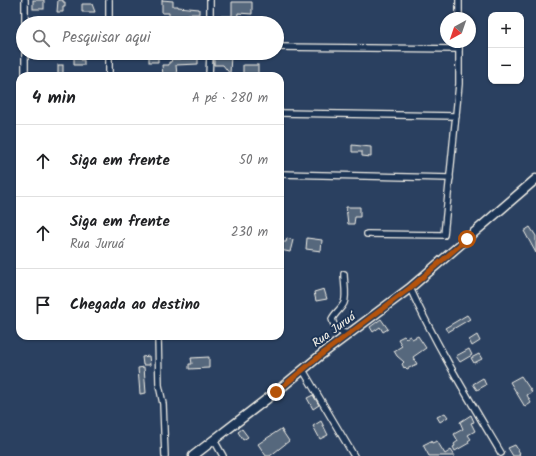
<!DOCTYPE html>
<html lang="pt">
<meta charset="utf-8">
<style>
:root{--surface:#fff;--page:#f6f6f6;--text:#202124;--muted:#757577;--line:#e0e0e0}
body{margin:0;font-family:Kalam,sans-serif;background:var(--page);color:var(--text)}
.controls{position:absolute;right:12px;top:12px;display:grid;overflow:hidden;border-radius:8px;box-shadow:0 1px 3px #0004}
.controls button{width:36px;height:36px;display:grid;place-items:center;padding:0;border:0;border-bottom:1px solid var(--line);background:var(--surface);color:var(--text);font:20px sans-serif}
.compass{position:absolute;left:440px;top:12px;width:36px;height:36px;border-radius:50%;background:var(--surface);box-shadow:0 1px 3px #0004;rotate:220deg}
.stop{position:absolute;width:12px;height:12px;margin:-9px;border:3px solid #b45309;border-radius:50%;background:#fff}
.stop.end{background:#b45309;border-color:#fff;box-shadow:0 1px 4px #0008}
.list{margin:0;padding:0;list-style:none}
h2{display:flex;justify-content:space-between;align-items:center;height:52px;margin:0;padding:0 16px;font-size:17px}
h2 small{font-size:13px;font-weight:400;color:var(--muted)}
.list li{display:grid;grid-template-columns:26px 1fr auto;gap:12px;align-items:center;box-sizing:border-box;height:72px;padding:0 16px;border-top:1px solid var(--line)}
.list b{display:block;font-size:15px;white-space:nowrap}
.list p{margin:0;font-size:13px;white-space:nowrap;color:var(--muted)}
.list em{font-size:13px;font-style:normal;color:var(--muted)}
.icon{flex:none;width:22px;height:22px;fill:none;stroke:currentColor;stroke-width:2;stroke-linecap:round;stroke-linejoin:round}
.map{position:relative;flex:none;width:536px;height:456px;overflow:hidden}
.search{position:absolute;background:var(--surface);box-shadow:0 1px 3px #0004;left:16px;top:16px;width:268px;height:44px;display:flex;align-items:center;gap:10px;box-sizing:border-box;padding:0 14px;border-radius:22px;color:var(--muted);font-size:15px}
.panel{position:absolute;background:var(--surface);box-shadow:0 1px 3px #0004;left:16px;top:72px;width:268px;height:268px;border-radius:12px}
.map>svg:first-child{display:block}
.building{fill:#56677d;stroke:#f4f1e8}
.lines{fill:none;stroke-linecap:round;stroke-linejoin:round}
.street-casing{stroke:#f4f1e8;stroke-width:8}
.secondary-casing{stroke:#f4f1e8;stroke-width:11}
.street{stroke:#1d3557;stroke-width:5.5}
.secondary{stroke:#1d3557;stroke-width:8}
.route{stroke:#b45309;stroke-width:5}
.labels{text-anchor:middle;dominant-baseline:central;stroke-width:4;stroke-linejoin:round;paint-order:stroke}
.street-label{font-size:12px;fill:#f4f1e8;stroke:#1d3557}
</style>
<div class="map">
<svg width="536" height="456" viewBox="0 0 536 456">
<rect width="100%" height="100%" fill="#2a4060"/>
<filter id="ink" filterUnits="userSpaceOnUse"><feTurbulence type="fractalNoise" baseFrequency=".025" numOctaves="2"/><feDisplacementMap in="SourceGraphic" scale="8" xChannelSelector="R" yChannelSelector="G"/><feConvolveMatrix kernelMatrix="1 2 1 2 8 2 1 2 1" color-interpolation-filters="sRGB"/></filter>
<g filter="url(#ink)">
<g class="building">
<rect x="33" y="0" width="11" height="9"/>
<polygon points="58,0 63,0 63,2 65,2 65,7 63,7 63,12 57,12"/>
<polygon points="162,0 173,1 173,6 178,6 178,7 199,9 199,14 188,14 188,23 169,23 169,13 162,13"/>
<polygon points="232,2 252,2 252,14 238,13 237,23 218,23 218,16 232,16"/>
<polygon points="82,4 92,4 95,12 82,12"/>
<rect x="149" y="53" width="9" height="9"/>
<polygon points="192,53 198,53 198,64 176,65 177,76 163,76 162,65 169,65 169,62 171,62 172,59 181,59 181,55 192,55"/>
<polygon points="214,53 231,54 230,74 223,65 214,65"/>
<polygon points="74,56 81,56 81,60 84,60 84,65 74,65"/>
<rect x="58" y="65" width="5" height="11"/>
<rect x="243" y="65" width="15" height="11"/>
<polygon points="352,145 371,147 371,157 362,156 362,152 352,152"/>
<polygon points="346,207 360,207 360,217 355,217 354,224 348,224"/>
<polygon points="530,227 536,236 536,253 524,231"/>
<polygon points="287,238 293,240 290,252 280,250 283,242 286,242"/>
<polygon points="307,238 322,240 321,251 306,249"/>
<polygon points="324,289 327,299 316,301 314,292"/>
<polygon points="467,315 470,319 448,332 445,328"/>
<polygon points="381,319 388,329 383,332 380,327 373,332 370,327"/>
<polygon points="477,335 480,341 472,346 469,340"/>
<polygon points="404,336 406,338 410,336 412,339 418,336 426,348 413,357 417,364 407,369 405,367 404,368 402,364 404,362 397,356 394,351 402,346 398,339"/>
<polygon points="469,349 472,355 460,362 456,356"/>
<polygon points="479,354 482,359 474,363 471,358"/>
<polygon points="149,356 150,365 143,365 142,357"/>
<polygon points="209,357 209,368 189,369 189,364 192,364 191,358"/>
<polygon points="144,367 146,393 140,394 138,368"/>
<polygon points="521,376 532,392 527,395 531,403 525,407 510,382"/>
<polygon points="483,378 486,385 477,390 473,384"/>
<polygon points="313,395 319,405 313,409 307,398"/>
<polygon points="445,413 448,417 440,422 437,417"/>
<polygon points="471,415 474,422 471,423 475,431 468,435 471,439 468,441 469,443 455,451 453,447 455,446 454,444 458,441 454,434 463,429 460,422"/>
<polygon points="321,421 328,435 320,439 313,426"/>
<polygon points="242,429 248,437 243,440 238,432"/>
<polygon points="281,429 289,441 270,456 266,456 258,444"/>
<polygon points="431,441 432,443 437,441 445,454 451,450 455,456 429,456 423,445"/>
<polygon points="515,445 520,453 519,454 520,456 513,456 508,448"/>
</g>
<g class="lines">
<defs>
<g id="street">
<polyline points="25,0 25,23"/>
<polyline points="109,0 109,23"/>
<polyline points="459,0 459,18"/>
<polyline points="210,23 210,0"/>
<polyline points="277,47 459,49"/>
<polyline points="25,53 25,76"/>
<polyline points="109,53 109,76"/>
<polyline points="209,76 210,53"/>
<polyline points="280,113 456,116"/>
<polyline points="280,174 450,178"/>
<polyline points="367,234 444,235 459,84 459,42"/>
<path d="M344 274C344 282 347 296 344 303 341 309 335 313 332 319 334 328 340 333 349 334"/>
<path d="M410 288C436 345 469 399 501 453"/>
<polyline points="158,336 159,385 163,404 165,456"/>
<polyline points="303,370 354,456"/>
<polyline points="214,440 223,456"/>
</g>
<polyline id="secondary" points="193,456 276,392 322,354 410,288 536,179"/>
</defs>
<use href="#street" class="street-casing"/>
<use href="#secondary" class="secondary-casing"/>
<use href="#street" class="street"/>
<use href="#secondary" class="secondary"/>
</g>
</g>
<g class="lines" filter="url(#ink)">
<polyline class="route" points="276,392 322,354 410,288 467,239"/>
</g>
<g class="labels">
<g class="street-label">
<text transform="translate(334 330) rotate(-36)">Rua Juruá</text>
</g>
</g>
</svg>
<div class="controls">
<button>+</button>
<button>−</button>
</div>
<svg class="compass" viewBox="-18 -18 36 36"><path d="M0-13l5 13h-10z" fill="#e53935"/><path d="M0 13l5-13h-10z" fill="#757577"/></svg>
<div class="stop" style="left:467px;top:239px"></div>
<div class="stop end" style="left:276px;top:392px"></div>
<div class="search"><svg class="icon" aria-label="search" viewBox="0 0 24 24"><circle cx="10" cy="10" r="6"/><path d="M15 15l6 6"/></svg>Pesquisar aqui</div>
<section class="panel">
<h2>4 min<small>A pé · 280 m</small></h2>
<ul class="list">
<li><svg class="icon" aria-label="ahead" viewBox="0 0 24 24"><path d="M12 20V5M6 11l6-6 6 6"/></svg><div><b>Siga em frente</b></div><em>50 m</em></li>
<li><svg class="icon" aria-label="ahead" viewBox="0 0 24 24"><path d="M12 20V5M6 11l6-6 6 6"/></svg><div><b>Siga em frente</b><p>Rua Juruá</p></div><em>230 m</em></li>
<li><svg class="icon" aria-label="arrive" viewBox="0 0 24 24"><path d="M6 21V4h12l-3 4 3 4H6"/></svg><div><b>Chegada ao destino</b></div></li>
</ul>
</section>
</div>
